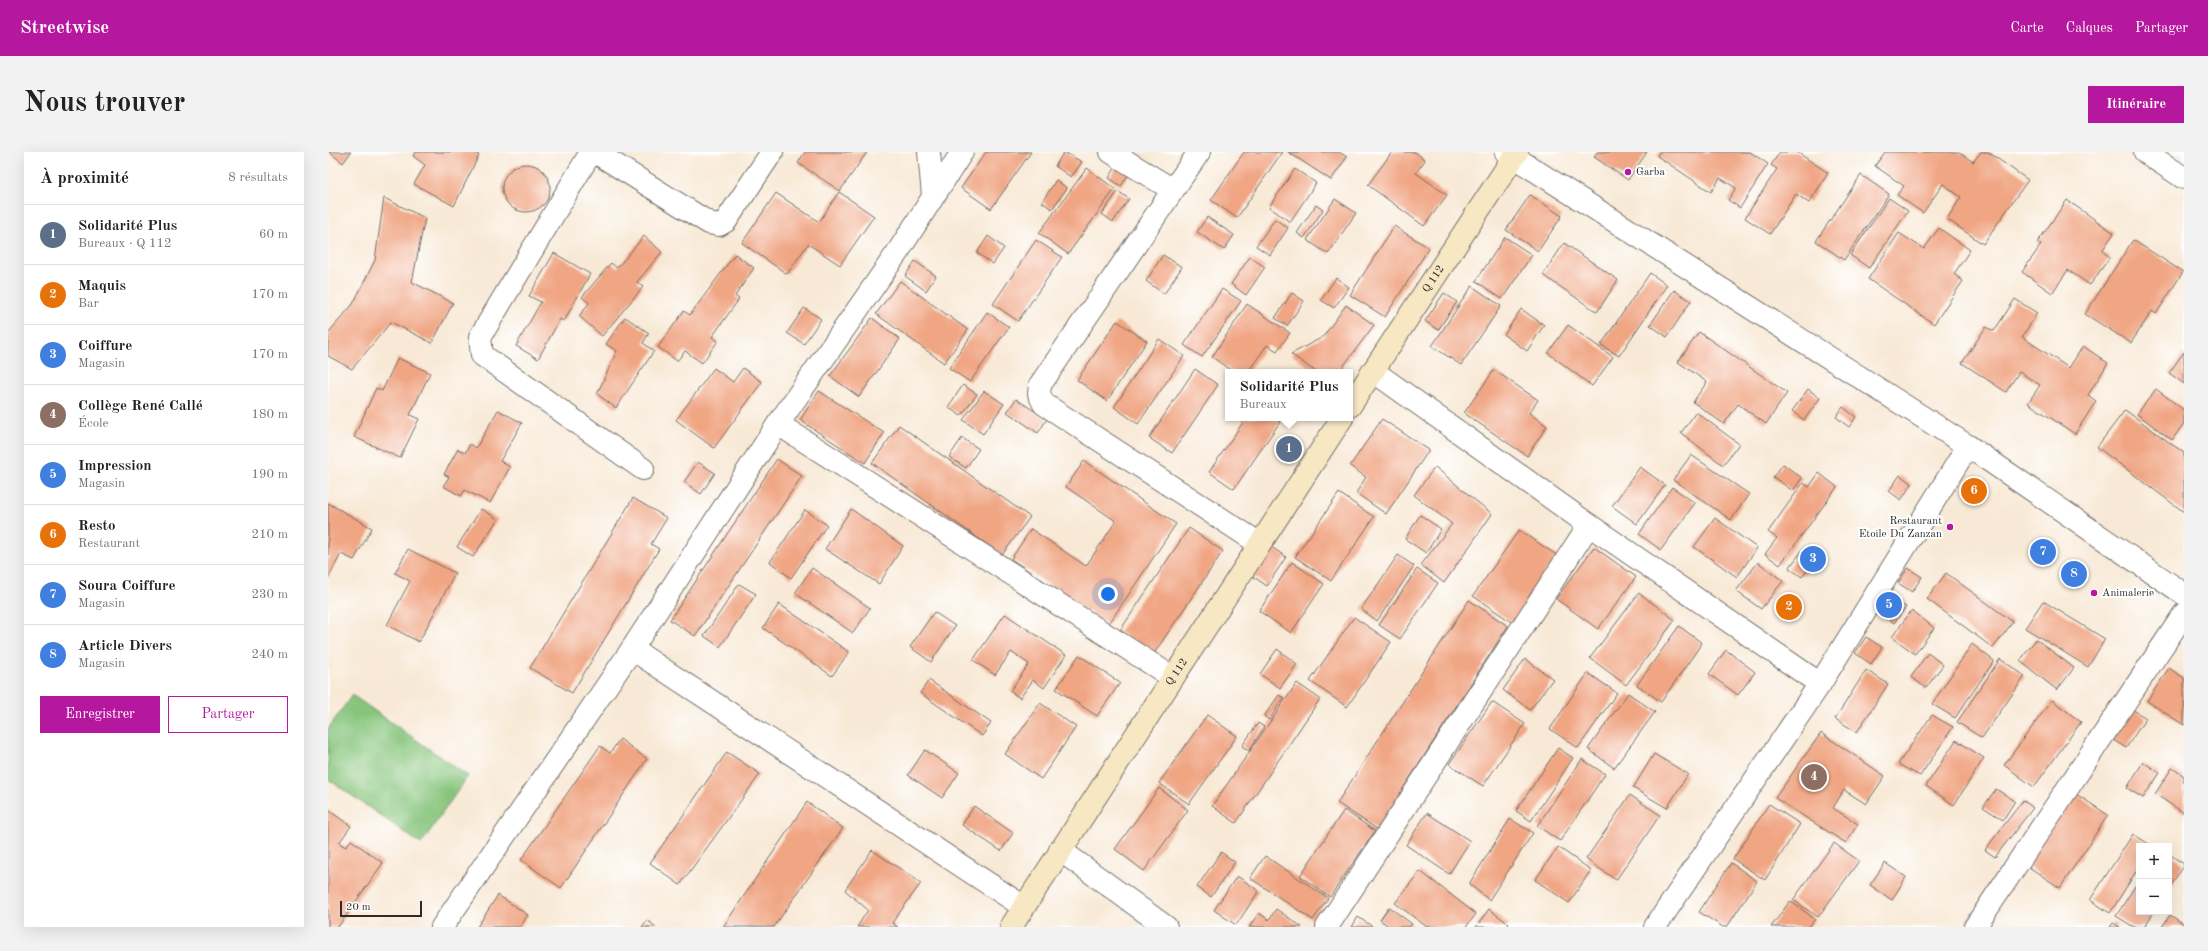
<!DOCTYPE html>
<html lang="fr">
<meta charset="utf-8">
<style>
:root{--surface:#fff;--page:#f2f2f2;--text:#222;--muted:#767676;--line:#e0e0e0;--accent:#b5179e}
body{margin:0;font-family:"Old Standard TT",serif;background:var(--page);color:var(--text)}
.controls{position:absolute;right:12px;bottom:12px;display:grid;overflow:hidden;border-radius:0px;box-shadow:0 4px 16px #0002}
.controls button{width:36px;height:36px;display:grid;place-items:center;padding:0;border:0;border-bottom:1px solid var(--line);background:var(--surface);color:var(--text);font:20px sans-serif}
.scale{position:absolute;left:12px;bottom:10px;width:82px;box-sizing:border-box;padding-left:4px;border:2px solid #2b2b2b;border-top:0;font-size:11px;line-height:14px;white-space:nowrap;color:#2b2b2b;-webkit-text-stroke:3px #fff;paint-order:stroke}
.you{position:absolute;left:780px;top:442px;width:14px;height:14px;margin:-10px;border:3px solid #fff;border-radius:50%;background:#1a73e8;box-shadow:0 0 0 6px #1a73e833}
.badge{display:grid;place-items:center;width:26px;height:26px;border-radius:50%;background:var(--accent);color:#fff;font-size:13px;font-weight:700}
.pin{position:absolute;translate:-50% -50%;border:2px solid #fff;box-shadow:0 1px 4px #0006}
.popup{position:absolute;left:897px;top:217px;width:128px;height:52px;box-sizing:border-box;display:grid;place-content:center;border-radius:0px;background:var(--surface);filter:drop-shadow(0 1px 3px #0005);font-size:13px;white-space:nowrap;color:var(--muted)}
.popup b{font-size:15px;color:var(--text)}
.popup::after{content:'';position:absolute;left:50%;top:100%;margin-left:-8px;border:8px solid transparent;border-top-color:var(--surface)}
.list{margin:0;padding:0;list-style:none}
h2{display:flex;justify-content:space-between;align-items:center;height:52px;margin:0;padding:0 16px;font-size:17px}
h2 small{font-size:13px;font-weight:400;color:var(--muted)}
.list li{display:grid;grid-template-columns:26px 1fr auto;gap:12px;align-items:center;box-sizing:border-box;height:60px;padding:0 16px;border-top:1px solid var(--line)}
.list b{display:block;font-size:15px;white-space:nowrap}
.list p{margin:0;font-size:13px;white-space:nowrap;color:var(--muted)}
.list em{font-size:13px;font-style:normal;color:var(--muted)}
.actions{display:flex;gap:8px;padding:12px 16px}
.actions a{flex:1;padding:9px 0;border:1px solid var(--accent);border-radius:0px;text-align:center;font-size:14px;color:var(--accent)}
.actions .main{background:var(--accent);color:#fff}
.map{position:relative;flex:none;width:1856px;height:775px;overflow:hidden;border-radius:0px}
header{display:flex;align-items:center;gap:24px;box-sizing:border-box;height:56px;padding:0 20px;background:var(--accent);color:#fff}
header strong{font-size:19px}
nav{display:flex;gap:22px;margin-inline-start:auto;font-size:14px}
.intro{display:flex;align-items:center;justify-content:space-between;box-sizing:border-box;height:96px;padding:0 24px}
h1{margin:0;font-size:28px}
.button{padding:10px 18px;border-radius:0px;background:var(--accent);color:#fff;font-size:14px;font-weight:700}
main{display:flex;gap:24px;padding:0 24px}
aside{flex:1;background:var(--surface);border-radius:0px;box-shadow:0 4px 16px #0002}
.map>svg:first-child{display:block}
.green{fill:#87c57b;stroke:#597853}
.building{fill:#f0a583}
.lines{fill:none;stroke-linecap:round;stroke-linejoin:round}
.street-casing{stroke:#736e67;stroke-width:24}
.secondary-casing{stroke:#736e67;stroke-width:24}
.street{stroke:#fff;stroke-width:22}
.secondary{stroke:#f7e8c3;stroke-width:22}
.poi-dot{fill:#b5179e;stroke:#fff;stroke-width:1.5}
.labels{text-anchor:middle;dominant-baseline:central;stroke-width:4;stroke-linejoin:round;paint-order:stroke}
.poi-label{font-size:11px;fill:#2b2b2b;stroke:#fff;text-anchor:start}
.street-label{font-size:11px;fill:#2b2b2b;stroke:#fff}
</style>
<header>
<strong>Streetwise</strong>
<nav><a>Carte</a><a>Calques</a><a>Partager</a></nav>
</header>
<div class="intro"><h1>Nous trouver</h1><a class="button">Itinéraire</a></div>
<main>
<aside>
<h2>À proximité<small>8 résultats</small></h2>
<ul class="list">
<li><span class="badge" style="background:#5c6f8a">1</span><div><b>Solidarité Plus</b><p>Bureaux · Q 112</p></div><em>60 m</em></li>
<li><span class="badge" style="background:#e8710a">2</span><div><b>Maquis</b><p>Bar</p></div><em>170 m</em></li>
<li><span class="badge" style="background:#3f7fe0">3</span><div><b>Coiffure</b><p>Magasin</p></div><em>170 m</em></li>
<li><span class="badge" style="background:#8d6e63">4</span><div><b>Collège René Callé</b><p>École</p></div><em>180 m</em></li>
<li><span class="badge" style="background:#3f7fe0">5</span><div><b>Impression</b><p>Magasin</p></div><em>190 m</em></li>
<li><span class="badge" style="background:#e8710a">6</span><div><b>Resto</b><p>Restaurant</p></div><em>210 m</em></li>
<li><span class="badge" style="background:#3f7fe0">7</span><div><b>Soura Coiffure</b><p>Magasin</p></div><em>230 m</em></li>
<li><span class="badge" style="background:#3f7fe0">8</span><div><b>Article Divers</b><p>Magasin</p></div><em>240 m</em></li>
</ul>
<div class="actions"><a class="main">Enregistrer</a><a>Partager</a></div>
</aside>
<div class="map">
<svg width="1856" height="775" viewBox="0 0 1856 775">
<rect width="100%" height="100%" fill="#fff"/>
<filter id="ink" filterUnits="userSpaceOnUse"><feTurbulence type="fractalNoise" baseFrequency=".025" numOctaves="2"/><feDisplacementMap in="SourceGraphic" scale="8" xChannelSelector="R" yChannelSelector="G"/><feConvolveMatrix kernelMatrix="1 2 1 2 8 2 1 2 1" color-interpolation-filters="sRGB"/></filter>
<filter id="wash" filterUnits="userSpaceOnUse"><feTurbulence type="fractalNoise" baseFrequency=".012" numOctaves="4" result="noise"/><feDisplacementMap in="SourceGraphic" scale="16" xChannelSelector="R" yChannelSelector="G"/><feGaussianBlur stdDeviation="0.9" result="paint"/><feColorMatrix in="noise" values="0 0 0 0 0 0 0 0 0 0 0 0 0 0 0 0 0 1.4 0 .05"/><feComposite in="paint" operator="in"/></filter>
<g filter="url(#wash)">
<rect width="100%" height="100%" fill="#f8e9d6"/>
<polygon class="green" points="24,543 140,624 93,692 0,627 0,577"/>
<g id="blocks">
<g class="building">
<polygon points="1,0 23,0 15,11"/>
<polygon points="87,0 144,0 151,3 126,54 86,32 97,13 85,4"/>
<polygon points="477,0 539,0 512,39 470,11"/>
<polygon points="658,0 703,0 663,57 633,36"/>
<polygon points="736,0 754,10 743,25 727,14"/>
<polygon points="916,0 954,0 909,66 883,48"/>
<polygon points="960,0 1011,0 1019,5 1003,28"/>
<polygon points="1064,0 1087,0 1097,8 1088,21 1119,43 1096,74 1040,33"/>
<polygon points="1269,0 1319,0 1300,28 1266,5"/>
<polygon points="1331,0 1422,0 1440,12 1412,56 1400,48 1408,36 1392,26 1383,40 1329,4"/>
<polygon points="1452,0 1469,0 1500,21 1481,51 1468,42 1442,82 1417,66 1449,17 1443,13"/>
<polygon points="1557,0 1631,0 1645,10 1653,0 1660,0 1700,28 1655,92 1619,67 1633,45 1615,32 1595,61 1569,43 1576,34 1547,14"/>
<polygon points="791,10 803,19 793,34 781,26"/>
<circle cx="198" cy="36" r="24"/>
<polygon points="759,16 787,37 740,102 711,81"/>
<polygon points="967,17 988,31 962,70 941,55"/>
<polygon points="1533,23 1561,42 1516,108 1488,89"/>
<polygon points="728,28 739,36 724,57 714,50"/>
<polygon points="790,39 801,47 785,70 774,62"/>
<polygon points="511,40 546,64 512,113 480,92 459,122 414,91 448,41 491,70"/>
<polygon points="1202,43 1234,64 1210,99 1178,78"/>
<polygon points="56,46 97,66 84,130 125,151 104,191 63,170 24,217 0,204 0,181 25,152 47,108"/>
<polygon points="1561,46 1580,59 1541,116 1522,103"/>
<polygon points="1007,47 1028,61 1000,102 979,88"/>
<polygon points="1739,48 1786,81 1774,99 1782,105 1762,133 1740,118 1724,141 1694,120 1713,93 1709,91"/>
<polygon points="988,53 995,58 976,86 969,81"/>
<polygon points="879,65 906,83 896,98 869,80"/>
<polygon points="947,67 960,76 942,103 928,94"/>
<polygon points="1066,74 1101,96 1057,165 1022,143"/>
<polygon points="1611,76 1642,98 1626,122 1635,129 1606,172 1540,127 1571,81 1596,97"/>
<polygon points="316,84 334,100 309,130 315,135 274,184 251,164 261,151 254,145 283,111 289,116"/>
<polygon points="660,84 676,96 665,112 649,101"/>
<polygon points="1177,85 1204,103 1174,147 1148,129"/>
<polygon points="708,88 734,105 690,169 665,152"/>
<polygon points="1805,88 1855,120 1828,162 1824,159 1803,191 1757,162"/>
<polygon points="1236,91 1290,128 1269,160 1215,123"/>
<polygon points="226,101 262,122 236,169 232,167 210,207 188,194 213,150 201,144"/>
<polygon points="407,102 426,116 407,144 411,147 384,185 390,189 374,211 357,199 349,209 330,195 356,159 362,163"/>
<polygon points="835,103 854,115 836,142 818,129"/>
<polygon points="922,105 937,115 918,143 903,132"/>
<polygon points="587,109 608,124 598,139 577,124"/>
<polygon points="1322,121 1339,133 1291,204 1273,193"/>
<polygon points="1008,126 1021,135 1006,156 993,148"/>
<polygon points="572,129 640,178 616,211 548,162"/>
<polygon points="1144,134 1173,154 1133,213 1104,194"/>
<polygon points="894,137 913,149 874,205 856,193"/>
<polygon points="1346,138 1363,149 1339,185 1322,173"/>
<polygon points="964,141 976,149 959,174 947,166"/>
<polygon points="1116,141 1129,150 1110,178 1097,169"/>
<polygon points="1687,147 1709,161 1694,185 1741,216 1755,194 1780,211 1760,243 1768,249 1747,282 1700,251 1712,233 1691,220 1678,240 1634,211 1658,175 1666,179"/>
<polygon points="919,152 962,181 949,199 939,193 920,220 905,220 884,205"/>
<polygon points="1018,153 1046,173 1011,220 988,220 963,202 995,185"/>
<polygon points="476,156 493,167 476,192 459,181"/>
<polygon points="1193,157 1216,173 1199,199 1176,183"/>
<polygon points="659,160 681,175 642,230 621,216"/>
<polygon points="297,165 321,181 315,191 326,199 288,256 269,242 289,199 278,192"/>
<polygon points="544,166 572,187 531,245 502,224"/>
<polygon points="789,169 819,189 779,249 749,228"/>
<polygon points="1240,173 1285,205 1264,234 1220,201"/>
<polygon points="1371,180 1459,241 1438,272 1410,252 1396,272 1365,250 1379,230 1350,210"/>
<polygon points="831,187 856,204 810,272 786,255"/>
<polygon points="1856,200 1856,232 1841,221"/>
<polygon points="70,206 102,221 82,263 91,267 72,306 26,285 48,236 54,239"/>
<polygon points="386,216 405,230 415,216 434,230 386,296 348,268"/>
<polygon points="867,217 890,233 844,301 821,286"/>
<polygon points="1166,218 1210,248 1201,261 1219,274 1199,304 1136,261"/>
<polygon points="635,233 649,242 633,264 620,255"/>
<polygon points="1480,237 1492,246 1476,268 1464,259"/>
<polygon points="1828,237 1856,258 1856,271 1844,288 1809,262"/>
<polygon points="491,239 556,281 537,311 472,268"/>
<polygon points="656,239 676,252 655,282 635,268"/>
<polygon points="688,247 719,267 710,281 679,260"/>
<polygon points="1515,255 1528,265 1521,275 1508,265"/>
<polygon points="170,258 194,271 172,309 182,315 162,351 137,338 133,344 115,334 121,325 116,322 130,297 137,301 142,292 148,296"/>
<polygon points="1797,258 1856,301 1856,360 1769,295"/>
<polygon points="1368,260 1411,292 1395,313 1353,281"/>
<polygon points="918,266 945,266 952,270 906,337 881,320"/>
<polygon points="1054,267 1101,298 1058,362 1028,341 1038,325 1022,314"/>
<polygon points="571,273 702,365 674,403 544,311"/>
<polygon points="634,286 651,297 638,316 621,305"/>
<polygon points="1363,303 1421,342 1403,368 1345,328"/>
<polygon points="449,307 474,324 367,484 342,468"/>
<polygon points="756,309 848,372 780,473 683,407 703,377 758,414 788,369 738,335"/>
<polygon points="370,310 387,321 373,342 356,330"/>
<polygon points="1455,312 1474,326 1465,339 1445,325"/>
<polygon points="1107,315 1164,362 1116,431 1093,413 1124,372 1086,343"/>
<polygon points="1312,315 1337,333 1309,372 1284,354"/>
<polygon points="1491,321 1509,335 1452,413 1437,402 1449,386 1440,380 1475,331 1481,335"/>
<polygon points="1572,323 1584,332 1573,348 1561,339"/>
<polygon points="1344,335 1367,351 1333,398 1311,382"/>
<polygon points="1011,341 1046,365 1003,429 967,405"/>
<polygon points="305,346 339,366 323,392 331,397 244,541 202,516"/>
<polygon points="0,351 44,376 26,408 13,402 0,426"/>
<polygon points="153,357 170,367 145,405 129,395"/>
<polygon points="523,357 575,394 551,432 497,397"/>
<polygon points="477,358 499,373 463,426 442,410"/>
<polygon points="1092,363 1113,377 1098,401 1077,387"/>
<polygon points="1387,366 1429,396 1409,425 1366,395"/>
<polygon points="861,376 895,399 825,503 791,480"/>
<polygon points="1191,378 1230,404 1185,471 1145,444"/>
<polygon points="939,392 958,405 939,434 920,421"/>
<polygon points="1266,395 1308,425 1270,477 1228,447"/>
<polygon points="1477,395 1490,404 1474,425 1461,416"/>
<polygon points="80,397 127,421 91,490 59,473 82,429 67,421"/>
<polygon points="1070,403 1086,414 1049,469 1033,457"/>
<polygon points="964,410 996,432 963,481 931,459"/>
<polygon points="1430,410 1455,429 1433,457 1408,439"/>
<polygon points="484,416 542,456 525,481 467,441"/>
<polygon points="1580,416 1594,425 1584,440 1570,431"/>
<polygon points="1089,417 1110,431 1072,487 1051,473"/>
<polygon points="1618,421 1685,470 1665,496 1599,447"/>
<polygon points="411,432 428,442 392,495 376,484"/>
<polygon points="1311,441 1347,468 1298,533 1262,506"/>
<polygon points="1562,445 1578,455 1566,471 1551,461"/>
<polygon points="1141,448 1180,474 1049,677 1009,651"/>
<polygon points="1715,449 1777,487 1760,515 1697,476"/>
<polygon points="451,452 521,500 504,524 435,476"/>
<polygon points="1584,458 1606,476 1587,502 1564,485"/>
<polygon points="606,460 627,474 603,510 582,495"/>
<polygon points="677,462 738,503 716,536 705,528 692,546 682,539 701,512 683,500 667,523 645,508"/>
<polygon points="1026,465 1063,490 1019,555 982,529"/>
<polygon points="1351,474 1374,491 1333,550 1309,533"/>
<polygon points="1538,485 1554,495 1543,512 1527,501"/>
<polygon points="1708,487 1746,516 1729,538 1692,509"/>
<polygon points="1644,492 1666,509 1627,566 1604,552"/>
<polygon points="949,497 969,512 952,536 932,522"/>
<polygon points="1398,498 1427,520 1410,543 1381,522"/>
<polygon points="1600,501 1615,513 1598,536 1583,525"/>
<polygon points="751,503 792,531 769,564 728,537"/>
<polygon points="1197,507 1225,527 1202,558 1175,538"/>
<polygon points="1672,507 1697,524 1654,586 1629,570"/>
<polygon points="1841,516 1856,526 1856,573 1819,549"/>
<polygon points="1538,518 1560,532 1529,580 1507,567"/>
<polygon points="1260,521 1289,541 1250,596 1222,577"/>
<polygon points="601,528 663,571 654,584 592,541"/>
<polygon points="969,531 992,547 908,671 884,654"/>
<polygon points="1300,541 1327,560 1286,616 1260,597"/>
<polygon points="951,543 956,546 941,568 936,564"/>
<polygon points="1724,548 1753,570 1706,635 1676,613"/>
<polygon points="1164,550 1197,572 1155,634 1121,612"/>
<polygon points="712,551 748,575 713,627 677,602"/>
<polygon points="1802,556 1818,566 1798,596 1782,586"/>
<polygon points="879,563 909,584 861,652 831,631"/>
<polygon points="1604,563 1625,575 1592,624 1570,612"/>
<polygon points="930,571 936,575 921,599 914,594"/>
<polygon points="1493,581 1557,624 1538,652 1516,638 1505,656 1530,672 1518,691 1447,646"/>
<polygon points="292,587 319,607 233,736 193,708 272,594 282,601"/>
<polygon points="1628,588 1656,606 1626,653 1598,634"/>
<polygon points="1230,596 1245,606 1203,669 1188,659"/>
<polygon points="597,598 631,621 614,646 580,623"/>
<polygon points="399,600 432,622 352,733 322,711"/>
<polygon points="1326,602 1360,622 1339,656 1305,636"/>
<polygon points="1254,607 1277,622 1232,689 1209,674"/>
<polygon points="1815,610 1832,621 1815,646 1799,636"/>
<polygon points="1844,616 1856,624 1856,661 1827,642"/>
<polygon points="831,636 860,658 816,719 787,697"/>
<polygon points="1668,637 1687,649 1675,668 1655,655"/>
<polygon points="1745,640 1780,663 1732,736 1698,713"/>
<polygon points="1302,643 1332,663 1288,728 1258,707"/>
<polygon points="1695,648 1705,656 1667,705 1657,698"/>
<polygon points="479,650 515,676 446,775 395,775"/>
<polygon points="1441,652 1472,672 1437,728 1405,707"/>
<polygon points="646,654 685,681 673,699 634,673"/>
<polygon points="0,658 23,674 11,691 18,695 23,688 55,711 10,775 0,775"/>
<polygon points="1016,658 1047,679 1002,745 972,724"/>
<polygon points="1099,661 1142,689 1121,722 1078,693"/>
<polygon points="1182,667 1205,681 1161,748 1141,732"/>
<polygon points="1805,682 1824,694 1811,694 1811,715 1782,761 1762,748"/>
<polygon points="1506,691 1531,709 1490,765 1465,748"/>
<polygon points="1230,695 1263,718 1241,751 1207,728"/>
<polygon points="544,698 593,731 564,771 570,775 529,775 540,758 517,738"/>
<polygon points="893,700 907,710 883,745 869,735"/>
<polygon points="1841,702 1856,712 1841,737"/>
<polygon points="937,704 1000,746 985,768 922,726"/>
<polygon points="1403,711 1429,729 1399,775 1395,775 1371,760"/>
<polygon points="1557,711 1578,725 1564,748 1542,733"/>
<polygon points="1092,719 1148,762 1138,775 1099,775 1067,751"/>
<polygon points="909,724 931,739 908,773 886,758"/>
<polygon points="1811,728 1811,760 1826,760 1816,775 1806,775 1788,764"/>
<polygon points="170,743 200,763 192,775 149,775"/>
<polygon points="1462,749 1487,767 1481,775 1443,775"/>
<polygon points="1061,755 1084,772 1081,775 1062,775 1052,768"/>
<polygon points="948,757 974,775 921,775 931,761 941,768"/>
<polygon points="1161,757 1181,772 1179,775 1148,775"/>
<polygon points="1842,763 1856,772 1856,775 1834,775"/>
<polygon points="1030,765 1045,775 1024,775"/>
<polygon points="319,768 328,775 314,775"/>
<polygon points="1785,771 1792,775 1782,775"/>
</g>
</g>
</g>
<g filter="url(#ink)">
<use href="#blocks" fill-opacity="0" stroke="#736e67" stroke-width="1"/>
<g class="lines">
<defs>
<g id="street">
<polyline points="263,0 152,185 154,203 315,317"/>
<polyline points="267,0 381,71 391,73 398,69 444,0"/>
<polyline points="601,0 605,44"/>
<polyline points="783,0 845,38"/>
<polyline points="871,0 712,233 711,242 716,252 932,392"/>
<polyline points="1178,0 1640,294 1856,442"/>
<polyline points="1817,0 1856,26"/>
<polyline points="1045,219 1261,373 1492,532"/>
<polyline points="450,272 844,525"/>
<polyline points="304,497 696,755"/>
<polyline points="732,698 838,775"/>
<polyline points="114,775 304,497 450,272 571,98 634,0"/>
<polyline points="999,775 1261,373"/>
<polyline points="1327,775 1492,532 1640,294"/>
<polyline points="1647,775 1856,462"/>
</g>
<g id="secondary">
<path id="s1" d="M1022 254 1189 0"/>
<path id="s2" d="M683 775 1014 266"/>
</g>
</defs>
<use href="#street" class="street-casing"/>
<use href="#secondary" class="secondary-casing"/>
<use href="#street" class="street"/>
<use href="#secondary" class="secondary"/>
</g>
</g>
<g class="poi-dot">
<circle cx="1300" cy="20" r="4"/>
<circle cx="1622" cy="375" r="4"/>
<circle cx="1766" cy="441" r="4"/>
</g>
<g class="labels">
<g class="poi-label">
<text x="1308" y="20">Garba</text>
<text x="1614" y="369" text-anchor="end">Restaurant<tspan x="1614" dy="13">Etoile Du Zanzan</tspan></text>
<text x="1774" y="441">Animalerie</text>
</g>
<g class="street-label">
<text stroke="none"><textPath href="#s1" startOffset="152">Q 112</textPath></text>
<text stroke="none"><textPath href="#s2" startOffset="304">Q 112</textPath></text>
</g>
</g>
</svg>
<div class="controls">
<button>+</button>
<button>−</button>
</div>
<div class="scale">20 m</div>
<div class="you"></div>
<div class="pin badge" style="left:961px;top:297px;background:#5c6f8a">1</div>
<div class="popup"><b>Solidarité Plus</b>Bureaux</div>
<div class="pin badge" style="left:1461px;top:455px;background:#e8710a">2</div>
<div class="pin badge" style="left:1485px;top:407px;background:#3f7fe0">3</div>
<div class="pin badge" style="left:1486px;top:625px;background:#8d6e63">4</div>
<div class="pin badge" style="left:1561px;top:453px;background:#3f7fe0">5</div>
<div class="pin badge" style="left:1646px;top:339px;background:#e8710a">6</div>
<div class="pin badge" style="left:1715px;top:400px;background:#3f7fe0">7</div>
<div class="pin badge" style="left:1746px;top:422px;background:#3f7fe0">8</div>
</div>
</main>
